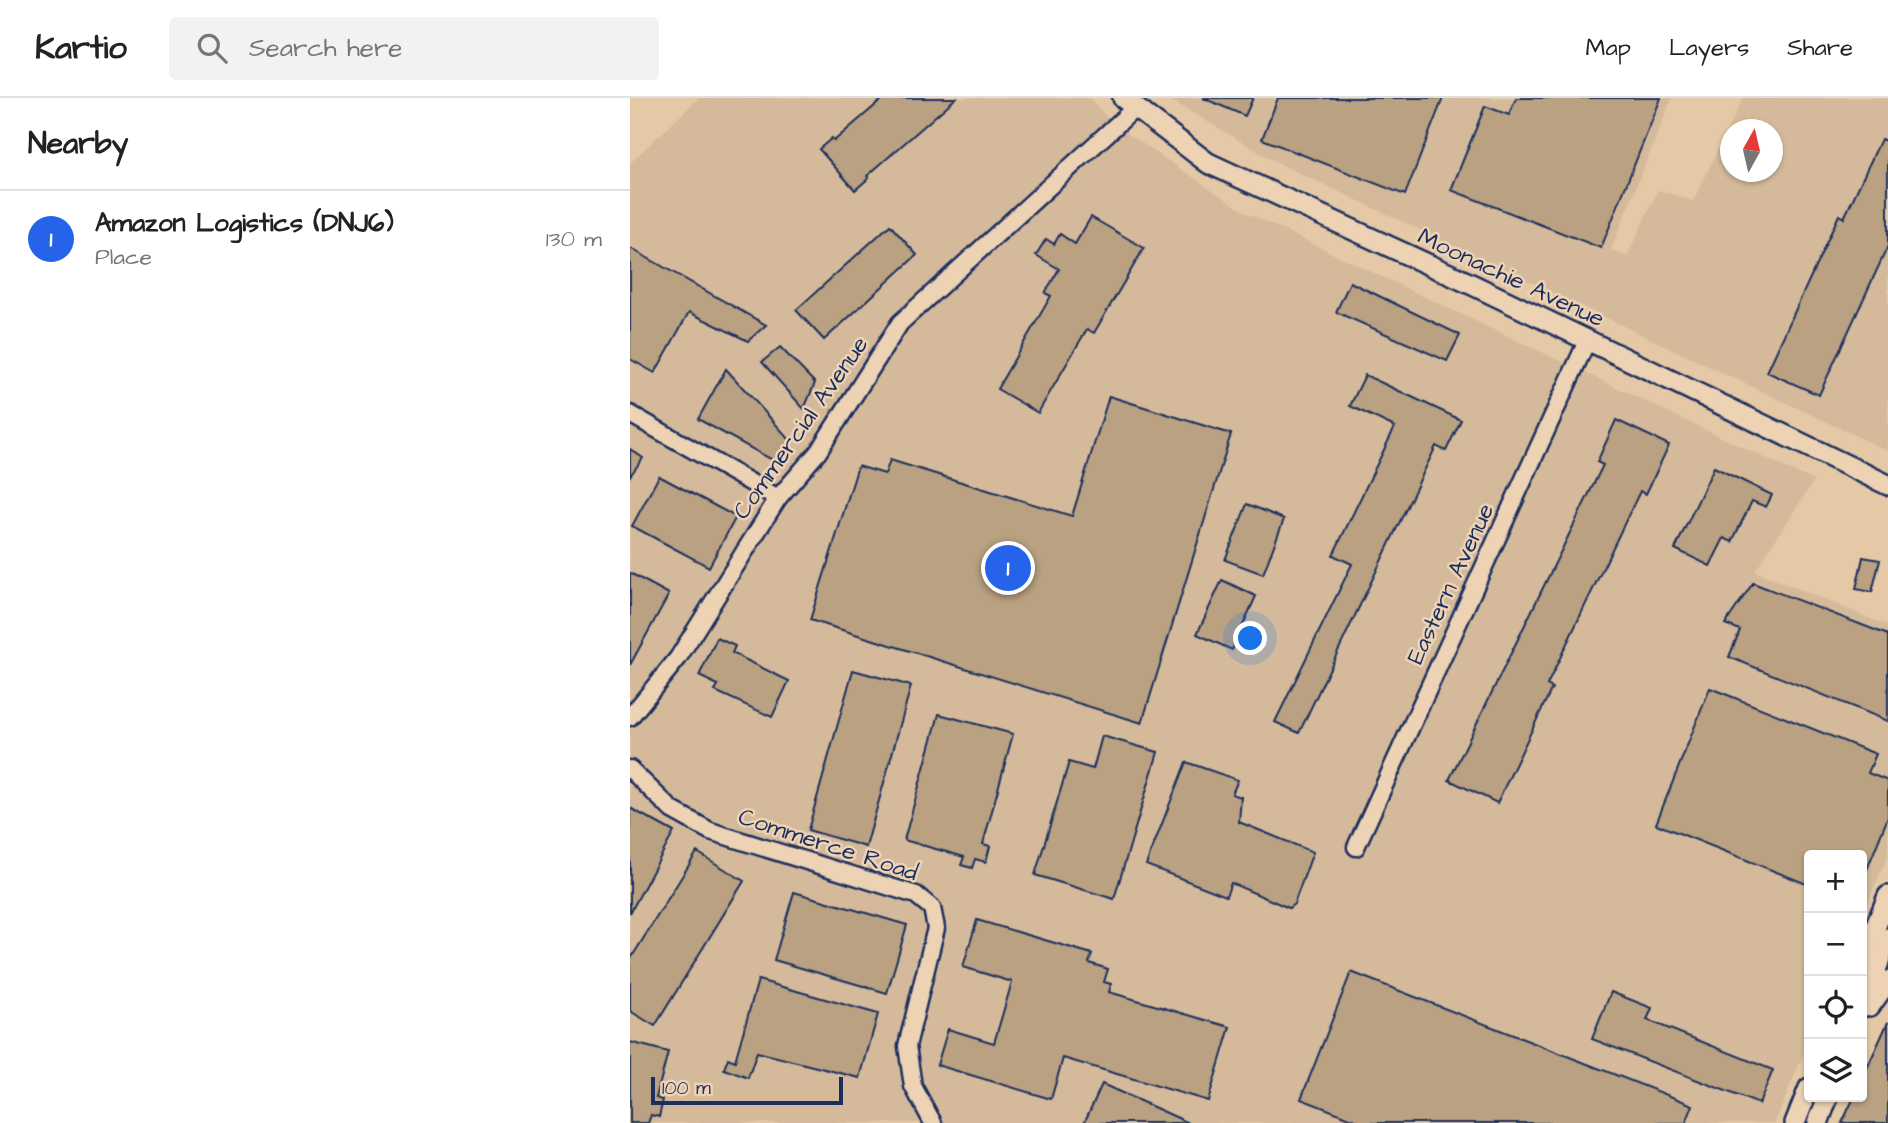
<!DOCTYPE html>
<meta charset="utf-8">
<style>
:root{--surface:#fff;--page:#f2f2f2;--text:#222;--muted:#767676;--line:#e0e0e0;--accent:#2563eb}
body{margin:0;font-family:"Architects Daughter",sans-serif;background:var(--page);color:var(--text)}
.controls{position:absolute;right:21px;bottom:21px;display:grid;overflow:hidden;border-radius:7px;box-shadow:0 2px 5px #0004}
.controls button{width:63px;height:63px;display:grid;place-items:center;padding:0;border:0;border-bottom:2px solid var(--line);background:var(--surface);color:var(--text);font:35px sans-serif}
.compass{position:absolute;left:1090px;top:21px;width:63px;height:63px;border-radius:50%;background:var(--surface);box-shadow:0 2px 5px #0004;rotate:8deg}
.scale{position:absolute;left:21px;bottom:18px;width:192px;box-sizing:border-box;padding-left:7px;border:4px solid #1b2f5e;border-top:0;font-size:19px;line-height:24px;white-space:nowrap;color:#1b2f5e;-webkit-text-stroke:5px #edd2b4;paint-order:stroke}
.you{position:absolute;left:621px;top:541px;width:24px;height:24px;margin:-18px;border:5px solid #fff;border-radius:50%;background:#1a73e8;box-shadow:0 0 0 10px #1a73e833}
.badge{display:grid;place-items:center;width:46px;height:46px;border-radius:50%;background:var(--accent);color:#fff;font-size:23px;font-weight:700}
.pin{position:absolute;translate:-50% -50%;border:4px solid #fff;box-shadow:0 2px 7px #0006}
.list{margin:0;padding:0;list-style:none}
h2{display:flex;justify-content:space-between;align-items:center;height:91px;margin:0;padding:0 28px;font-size:30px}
h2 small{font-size:23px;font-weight:400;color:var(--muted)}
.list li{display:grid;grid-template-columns:46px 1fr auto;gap:21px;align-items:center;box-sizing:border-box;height:98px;padding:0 28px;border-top:2px solid var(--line)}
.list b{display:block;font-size:26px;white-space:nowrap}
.list p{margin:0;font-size:23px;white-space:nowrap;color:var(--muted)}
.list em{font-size:23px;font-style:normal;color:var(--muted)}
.icon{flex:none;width:38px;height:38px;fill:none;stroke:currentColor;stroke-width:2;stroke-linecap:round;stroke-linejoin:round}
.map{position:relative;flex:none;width:1258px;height:1025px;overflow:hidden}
header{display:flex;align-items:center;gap:42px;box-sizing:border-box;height:98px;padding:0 35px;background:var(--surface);border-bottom:2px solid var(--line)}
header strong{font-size:33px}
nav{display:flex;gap:38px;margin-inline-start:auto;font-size:24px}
.search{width:490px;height:63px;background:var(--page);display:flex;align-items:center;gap:18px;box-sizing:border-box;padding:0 24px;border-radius:7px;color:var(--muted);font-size:26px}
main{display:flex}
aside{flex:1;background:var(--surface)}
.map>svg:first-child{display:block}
.built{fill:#d4ba9a;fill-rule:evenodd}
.building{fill:#b9a181;stroke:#1b2f5e;stroke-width:2}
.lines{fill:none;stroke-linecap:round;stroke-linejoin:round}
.minor-casing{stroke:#1b2f5e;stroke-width:21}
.major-casing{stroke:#1b2f5e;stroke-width:24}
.minor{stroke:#edd2b4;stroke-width:16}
.major{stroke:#edd2b4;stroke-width:19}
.labels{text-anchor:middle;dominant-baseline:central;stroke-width:5;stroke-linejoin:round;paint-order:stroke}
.street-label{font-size:24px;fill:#1b2f5e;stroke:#edd2b4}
</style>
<header>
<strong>Kartio</strong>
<div class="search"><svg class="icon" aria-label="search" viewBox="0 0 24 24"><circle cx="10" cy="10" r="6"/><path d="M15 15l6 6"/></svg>Search here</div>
<nav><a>Map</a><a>Layers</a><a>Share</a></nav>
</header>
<main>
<aside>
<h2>Nearby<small></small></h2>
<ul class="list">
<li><span class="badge">1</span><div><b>Amazon Logistics (DNJ6)</b><p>Place</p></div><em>130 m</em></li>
</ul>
</aside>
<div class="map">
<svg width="1258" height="1025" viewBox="0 0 1258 1025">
<rect width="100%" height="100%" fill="#e5c9a6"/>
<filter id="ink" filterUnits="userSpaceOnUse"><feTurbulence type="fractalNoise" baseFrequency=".0143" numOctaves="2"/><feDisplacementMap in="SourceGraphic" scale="14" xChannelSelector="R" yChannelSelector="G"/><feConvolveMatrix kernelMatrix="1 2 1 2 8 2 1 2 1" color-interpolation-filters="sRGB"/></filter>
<g filter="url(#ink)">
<g class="built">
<polygon points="69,0 460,0 483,26 615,114 1184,383 1125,473 1258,528 1258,757 1232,818 1232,757 1179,757 1179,943 1145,1025 0,1025 0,65"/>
<path d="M537 0H1042L981 152 997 158 1028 92 1063 103 1113 0H1258V353L646 64ZM1100 32H1142V74H1100Z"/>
</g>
<g class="building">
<polygon points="254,0 326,0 237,78 239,80 225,92 189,51 202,40 204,43"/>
<polygon points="573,0 623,0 615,18"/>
<polygon points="648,0 813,0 775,97 632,41"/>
<polygon points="886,0 1031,0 971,150 821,92 855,8 879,17"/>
<polygon points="1251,41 1258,44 1258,148 1189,297 1137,274 1209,117 1214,120"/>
<polygon points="461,119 514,150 464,235 457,231 408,315 367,291 421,198 415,195 429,171 406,157 416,141 424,146 430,136 445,146"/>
<polygon points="260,127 287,157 194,242 166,212"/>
<polygon points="0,150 136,227 118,243 59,214 25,275 0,261"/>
<polygon points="720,184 830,237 817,263 706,214"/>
<polygon points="150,249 185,285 174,311 132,264"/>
<polygon points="96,271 161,343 146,364 68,321"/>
<polygon points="735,277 831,322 816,353 806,348 669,635 645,624 722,466 703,457 765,329 720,308"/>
<polygon points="479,298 601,336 512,625 180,522 228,368 255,376 260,362 442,418"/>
<polygon points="986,322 1039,347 1016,396 1010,393 917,587 922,590 867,705 819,682 973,367 967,364"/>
<polygon points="0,351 13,360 0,378"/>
<polygon points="1084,369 1142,397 1136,409 1122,403 1102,444 1094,440 1080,468 1045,451"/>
<polygon points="29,378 106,419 79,469 2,428"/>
<polygon points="617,406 654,421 633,476 595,462"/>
<polygon points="1233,459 1250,462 1242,494 1226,491"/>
<polygon points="0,475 39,496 0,567"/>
<polygon points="592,482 626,498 602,552 567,536"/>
<polygon points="1123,485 1258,537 1258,623 1099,559 1110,532 1095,526"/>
<polygon points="87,540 105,548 102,555 159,583 142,619 85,593 88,587 69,578"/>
<polygon points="223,572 281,588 236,749 178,732"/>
<polygon points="1080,590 1246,656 1238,675 1258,683 1258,719 1232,784 1232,757 1179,757 1179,787 1026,726"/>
<polygon points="309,616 383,636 353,746 360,748 356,764 345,761 342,770 331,767 334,759 274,742"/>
<polygon points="472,638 528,654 484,801 405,777 439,664 463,671"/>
<polygon points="556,664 608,682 602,696 611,699 609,724 683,754 664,806 659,810 601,785 596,798 516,767"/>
<polygon points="0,710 44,734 0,815"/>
<polygon points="67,754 114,783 25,928 0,913 0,862"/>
<polygon points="164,794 277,827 257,895 144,862"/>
<polygon points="347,822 462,856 459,865 478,871 474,884 481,886 479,894 600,929 578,1003 433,960 421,1001 307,967 318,931 364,945 382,884 333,869"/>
<polygon points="721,874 1063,1007 1056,1025 733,1025 671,1001"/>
<polygon points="128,882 248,916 230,980 127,954 118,980 94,971 98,960 105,963"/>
<polygon points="981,894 1022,910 1017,922 1143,972 1129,1006 962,941"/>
<polygon points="1258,924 1258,1025 1212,1025 1224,999 1232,999 1232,981"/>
<polygon points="0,944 38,954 26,1000 33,1002 29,1019 21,1017 18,1025 0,1025"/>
<polygon points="472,986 559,1025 454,1025"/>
</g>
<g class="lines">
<defs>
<g id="minor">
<polyline points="0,316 148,400"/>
<polyline points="0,619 48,560 148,400 188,354 270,225 505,10"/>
<polyline points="0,671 42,712 80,733 286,797 302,810 306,830 277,948 283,988 303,1025"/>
<polyline points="726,749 957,243"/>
</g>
<g id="major">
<polyline points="493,0 578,65 843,187 1258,387"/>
<polyline points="1232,862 1258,798"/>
<polyline points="1240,908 1258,883"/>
<polyline points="1232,909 1258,840"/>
<polyline points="1165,1025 1179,990"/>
<polyline points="1188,1025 1198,999"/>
</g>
</defs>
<use href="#minor" class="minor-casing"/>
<use href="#major" class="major-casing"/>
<use href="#minor" class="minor"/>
<use href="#major" class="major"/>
</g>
</g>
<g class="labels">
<g class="street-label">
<text transform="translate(881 180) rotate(25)">Moonachie Avenue</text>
<text transform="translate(171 330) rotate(-55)">Commercial Avenue</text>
<text transform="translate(821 486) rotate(-65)">Eastern Avenue</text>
<text transform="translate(198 747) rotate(18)">Commerce Road</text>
</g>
</g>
</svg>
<div class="controls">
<button>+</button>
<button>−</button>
<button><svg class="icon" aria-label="locate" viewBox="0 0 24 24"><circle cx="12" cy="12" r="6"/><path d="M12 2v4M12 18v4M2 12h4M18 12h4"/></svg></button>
<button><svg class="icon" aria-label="layers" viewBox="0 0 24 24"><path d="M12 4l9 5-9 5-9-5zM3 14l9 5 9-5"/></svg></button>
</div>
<svg class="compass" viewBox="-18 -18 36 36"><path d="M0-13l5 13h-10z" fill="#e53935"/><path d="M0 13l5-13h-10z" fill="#767676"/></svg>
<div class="scale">100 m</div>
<div class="you"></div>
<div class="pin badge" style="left:378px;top:470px">1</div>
</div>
</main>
